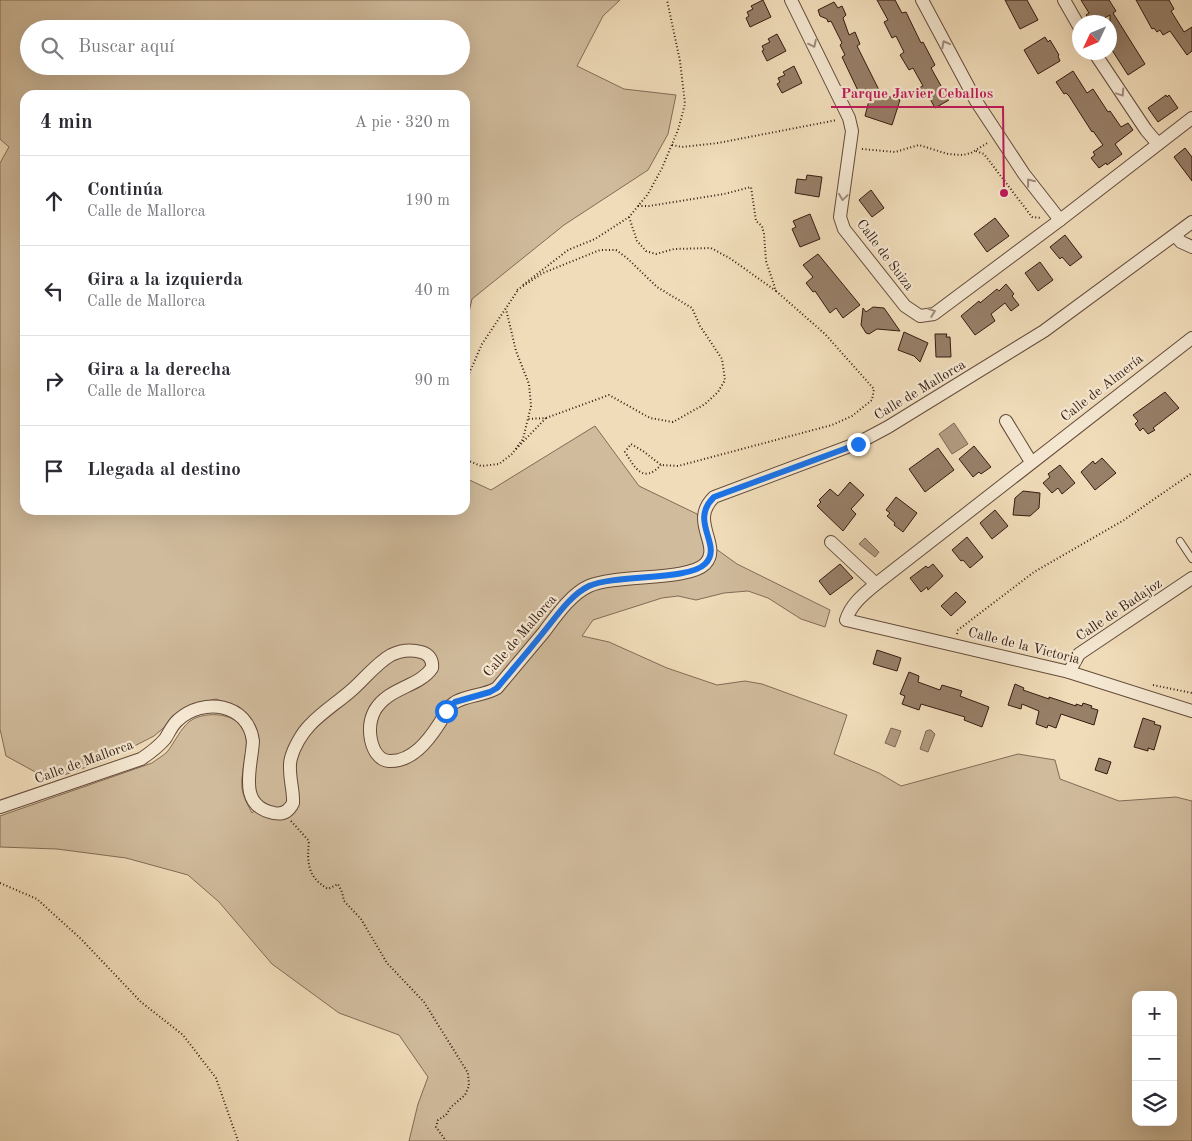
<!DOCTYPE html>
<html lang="es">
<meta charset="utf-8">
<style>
:root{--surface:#fff;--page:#f7f7f7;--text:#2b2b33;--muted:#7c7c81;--line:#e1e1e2}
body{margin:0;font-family:"Old Standard TT",serif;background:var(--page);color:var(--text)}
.controls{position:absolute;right:15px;bottom:15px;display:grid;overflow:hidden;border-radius:10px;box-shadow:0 5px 20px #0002}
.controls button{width:45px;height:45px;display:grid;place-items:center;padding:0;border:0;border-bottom:1px solid var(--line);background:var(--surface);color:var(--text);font:25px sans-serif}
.compass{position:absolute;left:1072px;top:15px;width:45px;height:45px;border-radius:50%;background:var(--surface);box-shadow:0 5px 20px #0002;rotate:226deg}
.stop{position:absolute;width:15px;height:15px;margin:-11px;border:4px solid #1a73e8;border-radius:50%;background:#fff}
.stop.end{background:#1a73e8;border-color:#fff;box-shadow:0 1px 5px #0008}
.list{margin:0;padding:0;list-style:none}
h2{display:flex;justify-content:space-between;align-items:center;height:65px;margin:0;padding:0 20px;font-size:21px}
h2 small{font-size:16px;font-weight:400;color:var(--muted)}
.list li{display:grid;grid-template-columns:32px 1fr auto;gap:15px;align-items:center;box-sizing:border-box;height:90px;padding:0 20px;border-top:1px solid var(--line)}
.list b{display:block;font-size:19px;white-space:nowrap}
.list p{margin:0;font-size:16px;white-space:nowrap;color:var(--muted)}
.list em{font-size:16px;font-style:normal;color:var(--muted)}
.icon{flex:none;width:28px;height:28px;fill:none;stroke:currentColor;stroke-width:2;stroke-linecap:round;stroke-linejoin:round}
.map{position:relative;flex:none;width:1192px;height:1141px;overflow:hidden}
.search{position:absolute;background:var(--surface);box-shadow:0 5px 20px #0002;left:20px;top:20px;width:450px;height:55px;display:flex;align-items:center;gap:12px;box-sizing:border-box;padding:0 18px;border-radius:28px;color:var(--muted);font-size:19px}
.panel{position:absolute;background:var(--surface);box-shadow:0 5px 20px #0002;left:20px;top:90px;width:450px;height:425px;border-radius:15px}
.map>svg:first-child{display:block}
.green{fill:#d0bb9c;stroke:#836b56;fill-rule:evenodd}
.water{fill:#b19a80;stroke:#806753}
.building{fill:#977f68;stroke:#361b10}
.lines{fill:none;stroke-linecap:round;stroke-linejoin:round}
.lane-casing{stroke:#644b3a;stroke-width:8}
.street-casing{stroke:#644b3a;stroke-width:14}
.path{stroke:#361b10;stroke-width:2;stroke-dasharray:1 2.5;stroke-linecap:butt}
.lane{stroke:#f5e8d2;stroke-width:6}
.street{stroke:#f5e8d2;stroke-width:12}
.oneway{stroke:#9f8c7b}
.route{stroke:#1a73e8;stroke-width:6}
.labels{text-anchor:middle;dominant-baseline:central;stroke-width:4.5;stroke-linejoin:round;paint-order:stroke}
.street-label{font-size:14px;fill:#361b10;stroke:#f5e8d2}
.leader{fill:none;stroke:#c2185b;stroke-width:2}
.callout-dot{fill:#c2185b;stroke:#f5e8d2;stroke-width:2}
.callout-label{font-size:15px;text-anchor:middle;font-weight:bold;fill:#c2185b;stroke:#f5e8d2;stroke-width:4.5;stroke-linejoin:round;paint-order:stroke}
</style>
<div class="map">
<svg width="1192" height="1141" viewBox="0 0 1192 1141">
<rect width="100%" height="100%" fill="#f0dcb9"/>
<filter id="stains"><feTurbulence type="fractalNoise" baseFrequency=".004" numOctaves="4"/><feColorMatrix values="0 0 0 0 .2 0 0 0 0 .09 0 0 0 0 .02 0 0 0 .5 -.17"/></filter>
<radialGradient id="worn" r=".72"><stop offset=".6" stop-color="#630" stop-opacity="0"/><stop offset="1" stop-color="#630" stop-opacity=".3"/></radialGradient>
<path class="green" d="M0 0H620L603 16 577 66 624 89 676 95 668 134 648 170 564 225 472 299 465 330V95H25V510H465V478L491 490 595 426 639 486 697 514 705 541 737 564 830 610 825 627 801 619 768 598 748 591 724 593 696 600 678 596 662 598 593 620 582 636 609 642 667 668 717 685 745 681 762 684 847 715 834 754 879 773 901 786 1018 754 1055 760 1060 779 1119 801 1176 797 1192 801V1141H409L418 1104 428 1077 399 1035 339 1013 272 964 219 902 188 875 126 858 57 849 0 847V816L152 763C157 759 163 756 167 752 175 742 180 729 190 721 199 715 210 714 220 715 263 723 240 760 242 788 243 797 248 805 252 813L262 802 252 790 251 723 240 708 216 699 192 704 154 736 109 759 50 780 6 756 0 729V163L9 147 0 139ZM29 29H461V66H29ZM1136 995H1173V1122H1136Z"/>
<g class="water">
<polygon points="954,423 968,444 952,454 939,434"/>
<polygon points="865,538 879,552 875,557 859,544"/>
<polygon points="891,728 901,731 895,747 885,743"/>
<polygon points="929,730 931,730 935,734 928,752 920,749 926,731"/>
</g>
<g class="building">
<polygon points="763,0 771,17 750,27 746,18 749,16 747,12 753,9 751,6"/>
<polygon points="877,0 895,0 902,13 906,12 921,43 923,42 935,65 931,68 949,100 935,108 929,97 925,99 919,88 923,86 913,68 909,70 900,55 904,52 896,36 892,38 884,22 888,20"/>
<polygon points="1005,0 1027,0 1038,20 1020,29"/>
<polygon points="1081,0 1109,0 1116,11 1113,13 1145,64 1128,75 1110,47 1110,15 1097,22 1091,22 1086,15 1089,13"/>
<polygon points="1136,0 1169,0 1174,9 1171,11 1184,32 1192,27 1192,51 1187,55 1170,31 1163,35 1160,30 1157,32 1154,28 1152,29"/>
<polygon points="834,2 838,8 842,6 846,15 843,18 849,35 855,32 860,44 857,46 881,94 900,100 892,125 865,116 872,89 860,95 842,57 845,55 840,45 842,43 831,21 828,22 827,19 820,16 818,10"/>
<polygon points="777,34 786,51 767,61 762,51 764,50 762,46 770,42 768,39"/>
<polygon points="1045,37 1048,42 1050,40 1059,55 1058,56 1060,61 1038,74 1024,50"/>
<polygon points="794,66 802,83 782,93 777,84 780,82 778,78 785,75 783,72"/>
<polygon points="1073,71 1087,93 1093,89 1108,112 1110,111 1121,127 1128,123 1133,130 1115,144 1122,154 1107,165 1106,163 1099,168 1091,158 1095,155 1093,152 1103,145 1093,131 1092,132 1069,96 1066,93 1064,94 1056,82"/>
<polygon points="1166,95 1167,97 1169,95 1178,108 1158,122 1148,108"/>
<polygon points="1185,148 1192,157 1192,181 1174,157"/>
<polygon points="807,175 822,177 819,197 795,193 797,179 806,180"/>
<polygon points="871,190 884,208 872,217 859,200"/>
<polygon points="810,214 820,239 800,247 792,229 796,227 793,221"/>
<polygon points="995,218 1009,236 987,252 974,234"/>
<polygon points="1065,235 1082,257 1070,266 1062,257 1060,259 1050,247"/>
<polygon points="818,254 860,305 843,318 836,308 830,313 815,291 813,292 806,283 813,277 803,265"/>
<polygon points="1040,262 1053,280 1038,291 1025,273"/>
<polygon points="1006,284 1014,294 1012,296 1019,305 1011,311 1005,303 991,314 995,321 975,335 961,316 979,301 980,303 997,289 999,291"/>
<polygon points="873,307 884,308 900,331 877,329 869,334 866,333 861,325 863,308 866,312"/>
<polygon points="904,332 928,343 920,362 914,356 898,350"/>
<polygon points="935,334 947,334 946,337 950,337 951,357 936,357"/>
<polygon points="1165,392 1179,408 1153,428 1155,430 1148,434 1143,428 1140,431 1135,424 1138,421 1133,415"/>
<polygon points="974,446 991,467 981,474 979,472 973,477 959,459"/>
<polygon points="938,448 954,470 925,492 909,469"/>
<polygon points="1102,458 1116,473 1095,490 1081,472 1093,461 1095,464"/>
<polygon points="1060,465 1075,483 1062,494 1058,488 1052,493 1043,483 1050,477 1048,474"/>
<polygon points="850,482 864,495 851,509 856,514 843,531 817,506 821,502 819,500 830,489 838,496"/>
<polygon points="1023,491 1040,493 1039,508 1030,516 1013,515 1015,498"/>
<polygon points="896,497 917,513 903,532 894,525 895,523 887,516 890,513 886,510"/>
<polygon points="995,510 1008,526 992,539 980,523"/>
<polygon points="967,537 983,557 970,568 963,560 961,561 952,550"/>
<polygon points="840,564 853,578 830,595 819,581"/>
<polygon points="933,564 943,576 928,590 927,587 921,592 910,578 926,566 928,568"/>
<polygon points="956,592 966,602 951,616 941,606"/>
<polygon points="877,650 901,658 897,671 873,664"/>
<polygon points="909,672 919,676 918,682 940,690 942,685 962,691 960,696 989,707 982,727 964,720 965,717 921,704 919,710 902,704 905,696 900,694"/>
<polygon points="1015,684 1024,688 1023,690 1049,699 1049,697 1076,706 1076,704 1082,706 1083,703 1092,706 1091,708 1098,710 1094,725 1061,714 1056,728 1048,725 1047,728 1036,724 1039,711 1022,704 1021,709 1008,705"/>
<polygon points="1143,718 1155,722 1154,724 1161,726 1154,750 1148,748 1148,751 1134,747"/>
<polygon points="1099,758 1111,762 1107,774 1095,770"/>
</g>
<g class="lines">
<defs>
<polyline id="lane" points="1180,541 1192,559"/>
<g id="street">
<polyline points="791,0 849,118 852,131 840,217 844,229 905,306 920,316 934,314 1060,220 1192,118"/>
<polyline points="922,0 976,101 1024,174 1060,220"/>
<polyline points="1064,0 1080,28"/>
<polyline points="1094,52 1146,130 1158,144"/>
<polyline points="1175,235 1181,242 1192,247"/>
<path d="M1192 338 876 584C863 595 851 604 846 620L1069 672 1192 711"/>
<polyline points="1006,421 1031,462"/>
<polyline points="831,542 876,584"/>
<polyline points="1069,672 1079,654 1192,578"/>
<path d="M0 807 141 759C150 753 158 747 165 739 169 733 172 725 178 720 203 697 248 703 253 741 252 766 236 806 274 813 283 815 289 811 293 803 294 789 287 772 291 758 294 747 302 733 310 725 323 711 340 701 354 688 366 677 377 663 391 655 401 650 410 649 421 652 429 654 433 660 432 668 419 687 389 687 375 710 370 719 369 730 371 740 373 749 378 760 389 761 412 762 428 741 439 724 444 717 446 708 454 703 466 695 484 696 497 688 513 669 528 651 544 632 556 616 571 594 589 586 616 574 688 581 705 564 723 545 688 522 714 497L858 443 888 427 1044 331 1192 222"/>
</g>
</defs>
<use href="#lane" class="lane-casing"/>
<use href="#street" class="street-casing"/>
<g class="path">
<polyline points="672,145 682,147 718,143 837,120"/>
<polyline points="862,149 895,152 919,145 948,154 963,155 971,153 989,142"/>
<polyline points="976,151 984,154 1032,217 1042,218"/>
<path d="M638 206H649L724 194 751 187 756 221 762 226 764 234 766 261 776 291 825 334 874 389 872 400 852 416 832 425 678 466 661 465 643 451 631 444 625 452C635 468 643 484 661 465"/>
<polyline points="629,217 637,241 646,251 656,254 674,249 711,248 731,259 776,291"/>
<polyline points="523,285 568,250 595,239 629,217 648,194 662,168 678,130 685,104 680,61 667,0"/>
<polyline points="517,290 543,273 600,250 616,250 627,258 657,287 692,308 700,326 722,359 725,380 718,392 705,404 673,422 650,418 609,395 546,418 528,419"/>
<polyline points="465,383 482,344 518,290"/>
<polyline points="516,449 546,418"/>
<polyline points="465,457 467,460 481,466 499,464 512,454 523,439 531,406 529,384 516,351 506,309"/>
<polyline points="957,634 958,630 1034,572 1124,520 1192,473"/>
<polyline points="1153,685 1192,693"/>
<path d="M291 821 309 841C307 862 307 877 328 889L338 884 342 892 344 901 361 919 387 963 424 1002 468 1073 469 1086 465 1095 451 1107 446 1115 438 1120 436 1127 446 1141"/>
<polyline points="0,883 37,899 81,939 141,1002 183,1035 216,1078 238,1141"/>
</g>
<use href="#lane" class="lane"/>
<use href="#street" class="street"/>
</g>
<defs><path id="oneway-chevron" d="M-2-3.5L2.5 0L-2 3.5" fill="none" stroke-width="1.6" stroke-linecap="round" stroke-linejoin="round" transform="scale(1.25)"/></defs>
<g class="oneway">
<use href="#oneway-chevron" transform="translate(813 44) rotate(64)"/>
<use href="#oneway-chevron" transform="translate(945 44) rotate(-118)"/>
<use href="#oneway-chevron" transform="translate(1121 93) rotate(56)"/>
<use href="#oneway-chevron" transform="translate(1030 182) rotate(-128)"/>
<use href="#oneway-chevron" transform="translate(843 197) rotate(98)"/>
<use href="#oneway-chevron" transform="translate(932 312) rotate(-21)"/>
</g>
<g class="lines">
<path class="route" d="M446 711 455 702 490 692 497 688C514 668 530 649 546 629 558 614 572 594 589 586 616 574 688 581 705 564 724 545 688 522 714 497L858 444"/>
</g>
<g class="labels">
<g class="street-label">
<text transform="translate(885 255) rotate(53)">Calle de Suiza</text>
<text transform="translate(1102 388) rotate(-38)">Calle de Almería</text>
<text transform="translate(920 390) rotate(-31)">Calle de Mallorca</text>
<text transform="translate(1119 610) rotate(-34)">Calle de Badajoz</text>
<text transform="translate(520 636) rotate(-49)">Calle de Mallorca</text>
<text transform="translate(1024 646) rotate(14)">Calle de la Victoria</text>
<text transform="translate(84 762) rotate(-20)">Calle de Mallorca</text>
</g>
</g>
<path class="leader" d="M1004 193L1003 107H831"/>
<circle class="callout-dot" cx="1004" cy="193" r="5"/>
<g class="callout-label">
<text x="917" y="98">Parque Javier Ceballos</text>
</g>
<rect width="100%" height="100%" filter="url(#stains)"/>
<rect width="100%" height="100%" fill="url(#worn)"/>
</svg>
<div class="controls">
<button>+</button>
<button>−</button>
<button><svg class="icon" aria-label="layers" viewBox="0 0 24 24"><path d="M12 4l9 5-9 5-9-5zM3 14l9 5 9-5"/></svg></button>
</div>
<svg class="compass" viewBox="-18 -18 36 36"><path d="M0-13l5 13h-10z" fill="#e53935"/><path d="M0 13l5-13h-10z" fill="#7c7c81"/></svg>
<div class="stop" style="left:446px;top:711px"></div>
<div class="stop end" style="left:858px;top:444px"></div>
<div class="search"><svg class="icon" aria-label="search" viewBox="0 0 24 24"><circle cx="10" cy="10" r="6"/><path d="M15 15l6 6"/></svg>Buscar aquí</div>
<section class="panel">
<h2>4 min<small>A pie · 320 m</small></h2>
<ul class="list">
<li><svg class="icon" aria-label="ahead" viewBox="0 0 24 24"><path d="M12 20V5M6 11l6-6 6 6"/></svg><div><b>Continúa</b><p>Calle de Mallorca</p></div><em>190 m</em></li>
<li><svg class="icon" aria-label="left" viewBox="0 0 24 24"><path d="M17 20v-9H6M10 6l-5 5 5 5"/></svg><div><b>Gira a la izquierda</b><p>Calle de Mallorca</p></div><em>40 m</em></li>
<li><svg class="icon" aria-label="right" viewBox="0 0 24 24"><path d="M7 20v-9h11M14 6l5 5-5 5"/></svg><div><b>Gira a la derecha</b><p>Calle de Mallorca</p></div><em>90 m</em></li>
<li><svg class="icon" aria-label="arrive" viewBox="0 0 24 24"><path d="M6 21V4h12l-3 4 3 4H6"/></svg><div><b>Llegada al destino</b></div></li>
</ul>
</section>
</div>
